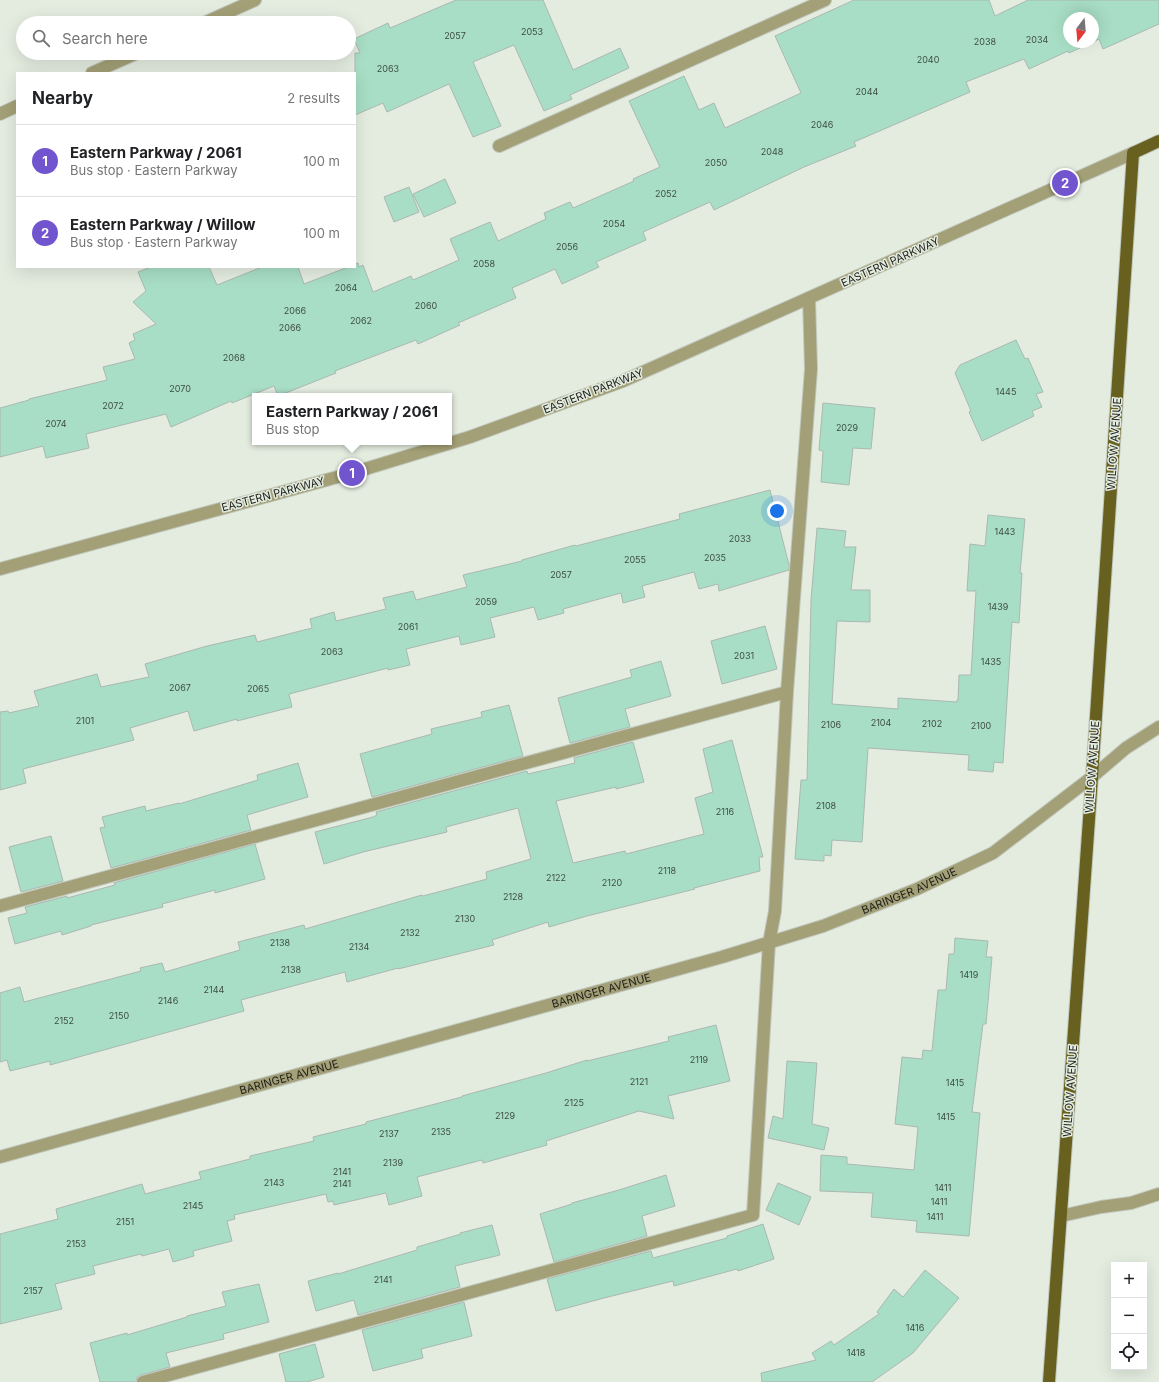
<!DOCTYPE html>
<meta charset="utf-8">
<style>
:root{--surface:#fff;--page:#f2f2f2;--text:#202124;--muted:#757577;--line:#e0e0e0;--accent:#7155cf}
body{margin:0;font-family:Inter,sans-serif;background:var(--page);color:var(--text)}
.controls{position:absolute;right:12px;bottom:12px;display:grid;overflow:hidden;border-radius:0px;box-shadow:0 4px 16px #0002}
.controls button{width:36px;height:36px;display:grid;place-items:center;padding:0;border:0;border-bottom:1px solid var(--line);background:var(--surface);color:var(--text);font:20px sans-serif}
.compass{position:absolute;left:1063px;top:12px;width:36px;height:36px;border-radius:50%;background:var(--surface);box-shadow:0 4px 16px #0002;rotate:196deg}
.you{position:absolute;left:777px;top:511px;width:14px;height:14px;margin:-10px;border:3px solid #fff;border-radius:50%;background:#1a73e8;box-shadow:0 0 0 6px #1a73e833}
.badge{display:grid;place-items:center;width:26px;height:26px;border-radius:50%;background:var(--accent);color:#fff;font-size:13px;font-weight:700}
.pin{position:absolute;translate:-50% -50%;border:2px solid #fff;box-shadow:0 1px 4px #0006}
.popup{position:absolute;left:252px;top:393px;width:200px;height:52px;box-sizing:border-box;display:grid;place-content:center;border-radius:0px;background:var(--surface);filter:drop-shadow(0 1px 3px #0005);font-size:13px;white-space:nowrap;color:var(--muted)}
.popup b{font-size:15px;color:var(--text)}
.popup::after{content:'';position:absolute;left:50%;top:100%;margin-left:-8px;border:8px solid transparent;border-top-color:var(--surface)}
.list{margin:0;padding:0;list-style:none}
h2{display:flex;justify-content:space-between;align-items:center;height:52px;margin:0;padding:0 16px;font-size:17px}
h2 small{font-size:13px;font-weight:400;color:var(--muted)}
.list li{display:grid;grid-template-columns:26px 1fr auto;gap:12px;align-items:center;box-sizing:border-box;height:72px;padding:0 16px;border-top:1px solid var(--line)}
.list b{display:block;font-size:15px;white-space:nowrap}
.list p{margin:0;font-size:13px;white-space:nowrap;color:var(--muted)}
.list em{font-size:13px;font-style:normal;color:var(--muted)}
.icon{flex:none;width:22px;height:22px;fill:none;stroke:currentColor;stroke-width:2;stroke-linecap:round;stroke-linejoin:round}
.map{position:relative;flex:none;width:1159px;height:1382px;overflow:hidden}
.search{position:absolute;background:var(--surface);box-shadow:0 4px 16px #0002;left:16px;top:16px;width:340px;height:44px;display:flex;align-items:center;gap:10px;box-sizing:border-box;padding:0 14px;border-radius:22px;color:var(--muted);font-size:15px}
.panel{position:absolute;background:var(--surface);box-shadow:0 4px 16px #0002;left:16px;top:72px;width:340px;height:196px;border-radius:0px}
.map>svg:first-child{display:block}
.building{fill:#a8dec5;stroke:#aab8b1}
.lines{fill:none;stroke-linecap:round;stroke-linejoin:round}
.minor-casing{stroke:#c0c7bc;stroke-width:14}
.major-casing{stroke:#c0c7bc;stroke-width:14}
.minor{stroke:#a39f76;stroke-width:12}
.major{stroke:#68601f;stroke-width:12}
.labels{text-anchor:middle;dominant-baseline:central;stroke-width:3;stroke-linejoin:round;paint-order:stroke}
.number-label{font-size:9px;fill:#3f4e45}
.street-label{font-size:11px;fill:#1c1e1a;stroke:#e4ece0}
</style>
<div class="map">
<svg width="1159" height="1382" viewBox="0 0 1159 1382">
<rect width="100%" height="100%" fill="#e4ece0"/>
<g class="building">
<polygon points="456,0 543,0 573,70 620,48 629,68 570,95 572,99 544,111 514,45 473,62 501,126 473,137 449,84 387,112 383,103 355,115 355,53 360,53 354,39 388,23 390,28"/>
<polygon points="854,0 989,0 995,16 1028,0 1159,0 1159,24 1103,49 1099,39 1093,42 1093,18 1069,18 1069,42 1093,42 1069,53 1068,51 1029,69 1024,59 966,82 970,92 854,142 856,146 804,167 714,210 710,202 643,232 646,240 596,262 599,267 562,284 555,269 512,288 516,298 458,323 460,325 418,344 416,340 335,371 336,373 278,396 274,386 232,403 231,401 171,427 166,414 86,434 89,448 46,458 43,446 0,457 0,408 29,400 29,399 107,380 103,367 135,359 129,343 135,340 133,334 156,324 133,302 146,291 138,272 151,267 209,267 217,285 262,267 298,267 304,284 348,267 355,267 355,264 358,263 359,267 363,265 373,292 411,276 413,280 459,260 450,239 490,222 498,241 546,219 544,213 570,202 573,208 634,181 633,179 660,167 629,101 684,76 699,110 714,103 725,128 801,93 775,36"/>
<polygon points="445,179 456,203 424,217 413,194"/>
<polygon points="409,187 419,212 394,222 384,197"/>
<polygon points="1016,340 1025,359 1028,358 1043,392 1036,394 1042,407 1032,411 1034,416 982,441 969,412 971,411 955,373 960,365"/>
<polygon points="823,403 875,408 871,449 853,448 849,485 821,482 823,451 819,450"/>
<polygon points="770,490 789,565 789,570 719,591 718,584 699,589 694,572 642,586 645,597 623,603 621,593 563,609 564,613 538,620 534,607 490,618 495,637 461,645 459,636 406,649 410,665 388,670 388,668 289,694 292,707 237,721 237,719 194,731 188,711 130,728 134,740 23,769 26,783 0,790 0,712 8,711 9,713 39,706 34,691 97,674 101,687 149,677 145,664 207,646 255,635 257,642 312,628 310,619 334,612 336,621 386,609 383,598 413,591 416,600 467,587 463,575 522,561 522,560 575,545 576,546 680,519 679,514"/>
<polygon points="988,515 1025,519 1020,573 1022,573 1019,623 1012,622 1003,763 994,762 993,772 968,770 969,755 868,748 862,842 832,840 831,856 824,855 824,861 795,859 801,780 807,780 811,600 817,528 846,531 844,547 856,547 851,590 870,590 870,622 837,621 832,704 898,709 898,698 957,702 957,700 958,700 959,675 971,675 976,591 967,591 970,544 985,546"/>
<polygon points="765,626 777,669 722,684 711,641"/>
<polygon points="661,661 671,696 625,709 630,727 570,743 558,698 632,677 630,670"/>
<polygon points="509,705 523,756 372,797 360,754 432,734 431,729 482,717 481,712"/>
<polygon points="732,740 763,857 759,857 760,871 694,888 695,889 587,916 549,927 548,922 492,940 494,945 398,969 398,968 347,982 345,972 241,1000 244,1011 50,1065 50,1061 10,1071 7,1060 0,1062 0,993 20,987 24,1002 141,971 140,968 162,963 165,972 240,950 238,942 304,925 305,929 422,895 423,896 487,879 486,872 531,859 518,808 446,827 447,832 363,852 324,864 315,832 373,817 377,815 376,812 527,771 528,774 575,763 574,758 633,742 644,782 616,789 616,787 556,801 573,863 625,851 626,854 704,834 695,798 713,792 703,749"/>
<polygon points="298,763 308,797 247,815 251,830 111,868 100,828 105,827 102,817 145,806 146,811 179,803 179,804 258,780 257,775"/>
<polygon points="51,836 63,881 21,892 9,847"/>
<polygon points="255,844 265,879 215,893 215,890 162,904 163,907 91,925 91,926 62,935 61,931 15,944 8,918 27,913 25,907 67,896 67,898 115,885 114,883"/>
<polygon points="955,938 988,941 986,957 992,957 986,1024 983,1024 972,1112 980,1113 969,1236 916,1232 917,1221 871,1217 873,1193 820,1191 821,1155 847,1157 847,1164 914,1170 918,1127 895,1124 902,1057 922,1059 923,1050 932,1051 938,990 946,990 949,954 954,954"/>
<polygon points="716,1025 730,1081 668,1096 674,1119 639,1111 546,1141 547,1145 483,1163 482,1160 417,1177 422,1196 389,1205 386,1193 334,1205 333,1201 328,1202 326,1194 234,1215 235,1219 227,1221 232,1241 193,1251 194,1256 173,1262 169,1249 142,1256 141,1254 93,1266 95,1274 55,1284 62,1309 0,1324 0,1234 58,1219 56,1209 142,1184 145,1194 201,1179 199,1172 250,1159 250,1156 314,1141 313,1137 366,1124 366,1122 462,1097 462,1096 546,1073 587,1060 587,1061 669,1041 668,1037"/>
<polygon points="787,1061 817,1063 812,1124 829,1128 824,1150 768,1138 773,1116 783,1119"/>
<polygon points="666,1175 675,1206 642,1216 647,1236 554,1262 540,1214 572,1204 572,1203 619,1190"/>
<polygon points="778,1183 811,1197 799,1225 766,1210"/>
<polygon points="763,1224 774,1259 738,1271 737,1269 674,1286 673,1281 604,1298 556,1311 547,1279 651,1251 653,1258 727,1238 727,1236"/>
<polygon points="492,1225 500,1255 455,1266 460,1287 358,1315 354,1300 316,1311 308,1281 338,1273 338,1274 417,1250 417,1247 461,1234 460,1233"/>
<polygon points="925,1270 959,1298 913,1353 872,1382 762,1382 761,1373 816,1360 812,1353 831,1341 834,1345 879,1314 877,1312 894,1289 903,1297"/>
<polygon points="259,1284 269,1322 223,1334 224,1339 166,1353 170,1367 141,1375 137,1377 136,1382 100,1382 90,1343 127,1333 127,1335 187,1317 187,1316 226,1306 222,1292"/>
<polygon points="464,1302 472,1336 421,1349 423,1358 373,1371 362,1330"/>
<polygon points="315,1344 324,1377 307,1382 286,1382 279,1354"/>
</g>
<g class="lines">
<defs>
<g id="minor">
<polyline points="204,23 255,0"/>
<polyline points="92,73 137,53"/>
<polyline points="0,114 17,106"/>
<polyline points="499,146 825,0"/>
<polyline points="0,569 352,473 470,437 623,381 1133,153"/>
<polyline points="0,906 787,692 811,369 809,298"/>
<path id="s1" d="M0 1157 722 957 823 926 917 889 993 853 1092 777 1126 748 1159 727"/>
<polyline points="1061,1216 1101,1207 1131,1203 1159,1194"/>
<polyline points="143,1382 753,1215 769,943 775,911 787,692"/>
</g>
<polyline id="major" points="1049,1382 1092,777 1133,153 1159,141"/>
</defs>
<use href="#minor" class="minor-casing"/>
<use href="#major" class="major-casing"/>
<use href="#minor" class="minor"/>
<use href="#major" class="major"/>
</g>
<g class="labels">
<g class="number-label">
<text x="532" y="31">2053</text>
<text x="455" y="35">2057</text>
<text x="1037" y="39">2034</text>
<text x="985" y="41">2038</text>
<text x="928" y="59">2040</text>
<text x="388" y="68">2063</text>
<text x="867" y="91">2044</text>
<text x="822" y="124">2046</text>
<text x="772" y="151">2048</text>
<text x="716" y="162">2050</text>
<text x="666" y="193">2052</text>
<text x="614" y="223">2054</text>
<text x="567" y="246">2056</text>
<text x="484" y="263">2058</text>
<text x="346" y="287">2064</text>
<text x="426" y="305">2060</text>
<text x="295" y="310">2066</text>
<text x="361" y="320">2062</text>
<text x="290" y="327">2066</text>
<text x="234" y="357">2068</text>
<text x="180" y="388">2070</text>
<text x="1006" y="391">1445</text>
<text x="113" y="405">2072</text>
<text x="56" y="423">2074</text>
<text x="847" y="427">2029</text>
<text x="1005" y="531">1443</text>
<text x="740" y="538">2033</text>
<text x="715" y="557">2035</text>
<text x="635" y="559">2055</text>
<text x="561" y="574">2057</text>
<text x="486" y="601">2059</text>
<text x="998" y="606">1439</text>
<text x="408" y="626">2061</text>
<text x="332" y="651">2063</text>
<text x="744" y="655">2031</text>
<text x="991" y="661">1435</text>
<text x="180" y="687">2067</text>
<text x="258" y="688">2065</text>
<text x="85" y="720">2101</text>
<text x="881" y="722">2104</text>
<text x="932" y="723">2102</text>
<text x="831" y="724">2106</text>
<text x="981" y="725">2100</text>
<text x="826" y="805">2108</text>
<text x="725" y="811">2116</text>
<text x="667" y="870">2118</text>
<text x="556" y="877">2122</text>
<text x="612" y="882">2120</text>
<text x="513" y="896">2128</text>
<text x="465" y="918">2130</text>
<text x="410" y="932">2132</text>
<text x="280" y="942">2138</text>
<text x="359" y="946">2134</text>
<text x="291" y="969">2138</text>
<text x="969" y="974">1419</text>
<text x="214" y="989">2144</text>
<text x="168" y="1000">2146</text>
<text x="119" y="1015">2150</text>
<text x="64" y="1020">2152</text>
<text x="699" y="1059">2119</text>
<text x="639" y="1081">2121</text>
<text x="955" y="1082">1415</text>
<text x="574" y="1102">2125</text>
<text x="505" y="1115">2129</text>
<text x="946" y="1116">1415</text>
<text x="441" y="1131">2135</text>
<text x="389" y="1133">2137</text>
<text x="393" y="1162">2139</text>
<text x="342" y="1171">2141</text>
<text x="274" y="1182">2143</text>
<text x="342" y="1183">2141</text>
<text x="943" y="1187">1411</text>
<text x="939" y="1201">1411</text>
<text x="193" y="1205">2145</text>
<text x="935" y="1216">1411</text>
<text x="125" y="1221">2151</text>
<text x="76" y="1243">2153</text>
<text x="383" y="1279">2141</text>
<text x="33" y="1290">2157</text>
<text x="915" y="1327">1416</text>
<text x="856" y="1352">1418</text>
</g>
<g class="street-label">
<text transform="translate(890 262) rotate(-24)">EASTERN PARKWAY</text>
<text transform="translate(593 391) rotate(-21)">EASTERN PARKWAY</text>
<text transform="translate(1114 444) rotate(-86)">WILLOW AVENUE</text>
<text transform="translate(273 494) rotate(-15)">EASTERN PARKWAY</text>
<text transform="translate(1092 767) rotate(-86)">WILLOW AVENUE</text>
<text stroke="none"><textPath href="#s1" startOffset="948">BARINGER AVENUE</textPath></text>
<text stroke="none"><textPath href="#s1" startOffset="624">BARINGER AVENUE</textPath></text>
<text stroke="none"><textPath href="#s1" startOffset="300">BARINGER AVENUE</textPath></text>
<text transform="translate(1070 1091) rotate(-86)">WILLOW AVENUE</text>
</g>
</g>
</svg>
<div class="controls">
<button>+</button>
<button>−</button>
<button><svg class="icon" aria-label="locate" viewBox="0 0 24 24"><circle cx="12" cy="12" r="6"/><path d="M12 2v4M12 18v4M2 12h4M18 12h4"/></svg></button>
</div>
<svg class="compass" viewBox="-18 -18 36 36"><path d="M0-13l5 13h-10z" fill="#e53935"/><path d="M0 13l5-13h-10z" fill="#757577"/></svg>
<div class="you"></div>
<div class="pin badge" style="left:352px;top:473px">1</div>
<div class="popup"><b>Eastern Parkway / 2061</b>Bus stop</div>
<div class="pin badge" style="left:1065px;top:183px">2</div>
<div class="search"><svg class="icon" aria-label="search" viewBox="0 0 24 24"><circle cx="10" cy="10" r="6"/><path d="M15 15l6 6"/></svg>Search here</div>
<section class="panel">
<h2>Nearby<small>2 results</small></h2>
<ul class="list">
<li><span class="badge">1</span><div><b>Eastern Parkway / 2061</b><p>Bus stop · Eastern Parkway</p></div><em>100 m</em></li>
<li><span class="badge">2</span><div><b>Eastern Parkway / Willow</b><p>Bus stop · Eastern Parkway</p></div><em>100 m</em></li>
</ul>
</section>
</div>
